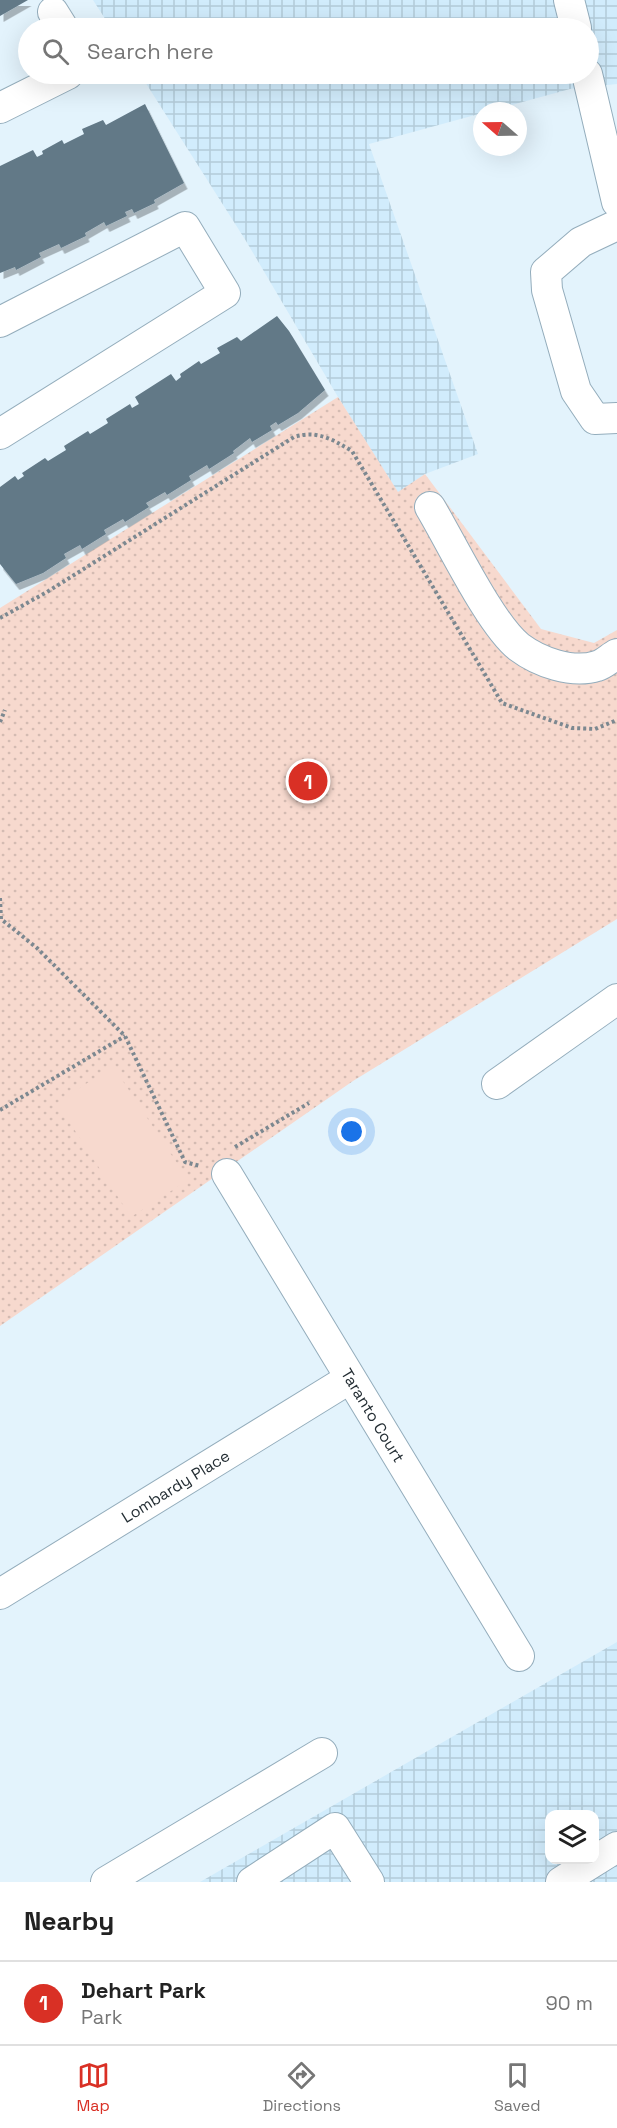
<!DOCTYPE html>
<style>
:root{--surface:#fff;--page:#f2f2f2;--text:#222;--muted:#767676;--line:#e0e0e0;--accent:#d93025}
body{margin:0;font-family:"Space Grotesk",sans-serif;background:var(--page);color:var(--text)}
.controls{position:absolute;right:18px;bottom:18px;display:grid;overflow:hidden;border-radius:12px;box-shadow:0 6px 24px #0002}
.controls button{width:54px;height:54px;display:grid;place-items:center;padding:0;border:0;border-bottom:2px solid var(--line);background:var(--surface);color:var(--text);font:30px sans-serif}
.compass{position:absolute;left:473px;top:102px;width:54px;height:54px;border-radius:50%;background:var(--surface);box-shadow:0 6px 24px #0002;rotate:290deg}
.you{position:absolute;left:352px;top:1132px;width:21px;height:21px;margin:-15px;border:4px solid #fff;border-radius:50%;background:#1a73e8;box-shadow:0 0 0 9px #1a73e833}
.badge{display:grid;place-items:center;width:39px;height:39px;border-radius:50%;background:var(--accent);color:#fff;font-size:20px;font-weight:700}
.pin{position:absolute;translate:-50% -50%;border:3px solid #fff;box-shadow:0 2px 6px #0006}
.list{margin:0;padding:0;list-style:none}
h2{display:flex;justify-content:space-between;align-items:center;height:78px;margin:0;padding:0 24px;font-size:26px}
h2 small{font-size:20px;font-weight:400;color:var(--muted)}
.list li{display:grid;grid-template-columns:39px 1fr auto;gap:18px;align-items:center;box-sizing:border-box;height:84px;padding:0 24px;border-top:2px solid var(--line)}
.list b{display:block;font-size:22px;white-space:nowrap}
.list p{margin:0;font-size:20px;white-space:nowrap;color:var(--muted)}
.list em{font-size:20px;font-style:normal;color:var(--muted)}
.icon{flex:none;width:33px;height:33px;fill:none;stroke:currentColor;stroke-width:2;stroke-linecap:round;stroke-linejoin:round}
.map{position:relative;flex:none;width:617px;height:1882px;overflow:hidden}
.search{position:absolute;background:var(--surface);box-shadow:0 6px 24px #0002;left:18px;right:18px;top:18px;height:66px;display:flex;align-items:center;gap:15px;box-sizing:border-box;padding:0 21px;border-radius:33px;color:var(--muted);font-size:22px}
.sheet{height:162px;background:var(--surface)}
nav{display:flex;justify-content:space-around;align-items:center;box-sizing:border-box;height:84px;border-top:2px solid var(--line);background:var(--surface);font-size:16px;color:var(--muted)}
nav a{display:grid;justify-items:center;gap:3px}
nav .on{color:var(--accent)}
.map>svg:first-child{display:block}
.industrial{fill:url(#industrial-grid);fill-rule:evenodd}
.park{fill:url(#park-dots)}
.garden{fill:#f7d9ce}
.building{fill:#627987;filter:url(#shadow)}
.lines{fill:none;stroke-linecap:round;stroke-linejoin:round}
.minor-casing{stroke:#94adbc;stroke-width:32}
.path{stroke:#7c8890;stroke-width:4;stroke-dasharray:3 3;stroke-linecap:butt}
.minor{stroke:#fff;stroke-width:30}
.labels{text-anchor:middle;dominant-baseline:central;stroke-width:4.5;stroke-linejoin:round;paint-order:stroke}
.street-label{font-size:16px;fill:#242e34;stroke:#fff}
</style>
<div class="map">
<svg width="617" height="1882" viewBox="0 0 617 1882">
<defs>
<pattern id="industrial-grid" width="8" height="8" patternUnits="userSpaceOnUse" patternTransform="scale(1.5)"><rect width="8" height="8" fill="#d1ecfc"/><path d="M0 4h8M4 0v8" fill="none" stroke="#b3cbd9"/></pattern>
<pattern id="park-dots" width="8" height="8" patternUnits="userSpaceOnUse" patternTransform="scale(1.5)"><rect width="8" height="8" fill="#f7d9ce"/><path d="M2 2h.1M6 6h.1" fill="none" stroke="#d4bbb2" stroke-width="1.8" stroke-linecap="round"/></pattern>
<filter id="shadow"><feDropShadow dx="3.5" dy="6" stdDeviation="0" flood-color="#0004"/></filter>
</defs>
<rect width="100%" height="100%" fill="#e3f3fc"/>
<g class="industrial">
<polygon points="93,0 617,0 617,84 570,89 369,144 478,454 425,474 398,493 338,397 246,241 140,74 588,74 588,28 111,28"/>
<path d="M617 1642V1882H200ZM550 1814H594V1860H550Z"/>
</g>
<polygon class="park" points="338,397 398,492 425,474 541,629 594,643 617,630 617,919 353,1081 0,1326 0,608"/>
<polygon class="garden" points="113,1066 188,1180 131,1217 57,1103"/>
<g class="building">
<polygon points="0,0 28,0 0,16"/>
<polygon points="145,104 184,183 154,200 155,203 134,213 132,209 125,212 127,216 106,226 104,222 85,233 86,236 61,248 59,244 39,253 41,257 16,270 15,267 0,273 0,166 33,150 37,157 43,154 42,151 62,140 64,144 84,134 82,129 103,120 106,125"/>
<polygon points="277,316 289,331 325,390 298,413 278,425 276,422 270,426 272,430 252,442 250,438 233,451 234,453 209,469 207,465 189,476 191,480 167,495 165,492 146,503 149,507 125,522 123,519 104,530 106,534 82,549 80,545 64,554 66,558 43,573 16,584 0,564 0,487 15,476 18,480 24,476 22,473 45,458 48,461 66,450 64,446 88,431 90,434 108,423 106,419 130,404 132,408 139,404 135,397 171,374 176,381 181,377 180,374 199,361 201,364 220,353 217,348 237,337 241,341"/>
</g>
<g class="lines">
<defs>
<g id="minor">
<polyline points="569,0 576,28"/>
<polyline points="53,12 63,28"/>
<polyline points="587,74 617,202"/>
<polyline points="0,108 68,74"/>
<polyline points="617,225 581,242 546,272 547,290 576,391 595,419 617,418"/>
<polyline points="0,322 185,227 225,293 0,434"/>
<path d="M430 507C451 542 490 624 519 647 539 662 572 674 597 666 604 664 611 657 617 654"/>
<polyline points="497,1084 617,999"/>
<path id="s1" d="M227 1174 519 1656"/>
<path id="s2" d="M0 1594 349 1379"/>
<polyline points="106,1882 322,1753"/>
<polyline points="252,1882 335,1828 369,1882"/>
<polyline points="561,1882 617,1847"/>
</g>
</defs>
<use href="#minor" class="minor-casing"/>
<g class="path">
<path d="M0 618 47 592 294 437C317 430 332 439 352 451L502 703 572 728 595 729 617 720"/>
<polyline points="0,722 5,710"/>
<polyline points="0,898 1,919 37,948 125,1036 185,1162 200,1166"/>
<polyline points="0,1110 125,1036"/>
<polyline points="235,1147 309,1103"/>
</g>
<use href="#minor" class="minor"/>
</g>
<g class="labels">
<g class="street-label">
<text stroke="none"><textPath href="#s1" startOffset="282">Taranto Court</textPath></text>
<text stroke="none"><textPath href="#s2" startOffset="206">Lombardy Place</textPath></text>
</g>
</g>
</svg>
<div class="controls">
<button><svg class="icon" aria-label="layers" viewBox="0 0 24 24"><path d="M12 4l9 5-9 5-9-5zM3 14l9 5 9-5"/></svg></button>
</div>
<svg class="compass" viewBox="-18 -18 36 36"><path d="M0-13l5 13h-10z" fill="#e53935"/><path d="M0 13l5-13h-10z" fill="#767676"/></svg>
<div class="you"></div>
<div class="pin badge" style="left:308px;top:781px">1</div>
<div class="search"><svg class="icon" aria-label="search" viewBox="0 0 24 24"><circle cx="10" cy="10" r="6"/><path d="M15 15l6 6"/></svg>Search here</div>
</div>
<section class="sheet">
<h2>Nearby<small></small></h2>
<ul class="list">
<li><span class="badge">1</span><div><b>Dehart Park</b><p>Park</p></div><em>90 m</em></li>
</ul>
</section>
<nav>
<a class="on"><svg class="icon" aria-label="map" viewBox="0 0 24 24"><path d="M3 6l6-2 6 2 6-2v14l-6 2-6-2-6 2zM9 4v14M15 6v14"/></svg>Map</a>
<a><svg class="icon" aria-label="directions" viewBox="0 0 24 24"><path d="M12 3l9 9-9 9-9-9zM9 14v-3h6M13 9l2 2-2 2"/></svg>Directions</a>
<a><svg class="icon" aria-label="saved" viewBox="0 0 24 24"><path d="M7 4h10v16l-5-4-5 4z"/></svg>Saved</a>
</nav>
